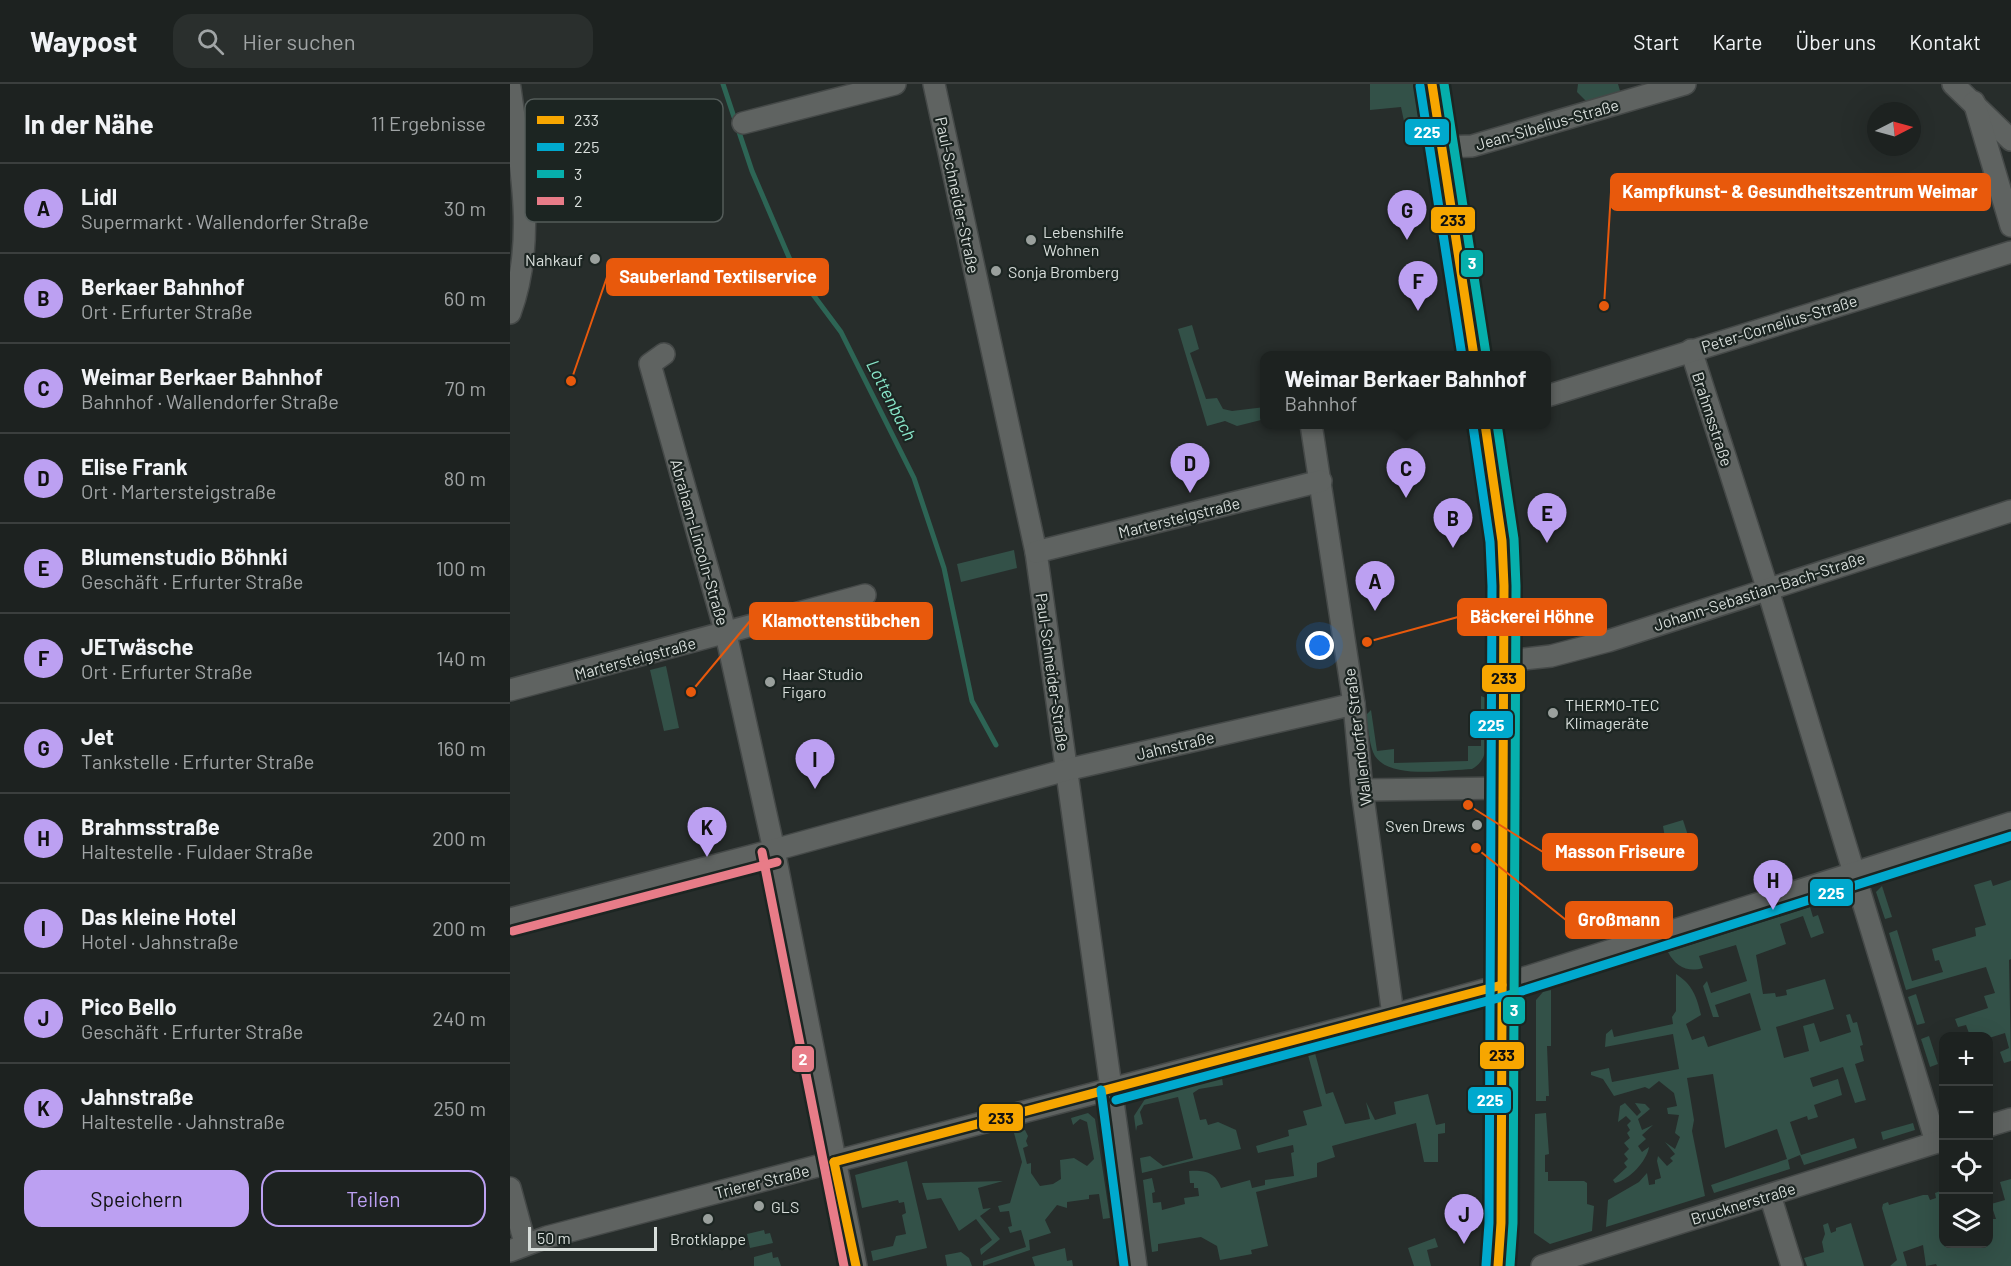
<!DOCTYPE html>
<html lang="de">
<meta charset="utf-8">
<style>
:root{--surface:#1d2220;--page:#2a2f2d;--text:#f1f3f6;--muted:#a0a4a5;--line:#3b3f3e;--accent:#bca0f2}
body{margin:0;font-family:Barlow,sans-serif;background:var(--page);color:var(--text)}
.controls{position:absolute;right:18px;bottom:18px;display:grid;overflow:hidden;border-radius:12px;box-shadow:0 6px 24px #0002}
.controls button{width:54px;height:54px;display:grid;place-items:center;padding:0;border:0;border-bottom:2px solid var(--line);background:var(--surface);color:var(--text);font:30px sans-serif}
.compass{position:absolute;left:1357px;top:18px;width:54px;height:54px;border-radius:50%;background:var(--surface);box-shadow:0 6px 24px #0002;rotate:84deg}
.scale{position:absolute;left:18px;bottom:15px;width:129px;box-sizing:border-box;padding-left:6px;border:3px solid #d8dedb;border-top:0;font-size:16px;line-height:21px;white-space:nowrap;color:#d8dedb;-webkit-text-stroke:4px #1c2522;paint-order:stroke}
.you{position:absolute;left:810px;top:562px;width:21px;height:21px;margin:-15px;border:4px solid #fff;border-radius:50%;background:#1a73e8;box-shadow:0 0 0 9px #1a73e833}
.badge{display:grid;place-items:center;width:39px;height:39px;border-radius:50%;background:var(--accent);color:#111;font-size:20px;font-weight:700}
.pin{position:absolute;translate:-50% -50px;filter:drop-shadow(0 2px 3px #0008)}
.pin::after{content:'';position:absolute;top:32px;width:21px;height:18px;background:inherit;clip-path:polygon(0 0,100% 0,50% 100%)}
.popup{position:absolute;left:750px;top:267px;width:291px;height:78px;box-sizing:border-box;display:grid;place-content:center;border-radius:12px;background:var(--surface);filter:drop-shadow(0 2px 4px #0005);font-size:20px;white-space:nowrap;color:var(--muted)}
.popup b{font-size:22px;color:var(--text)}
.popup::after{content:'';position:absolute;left:50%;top:100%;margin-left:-12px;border:12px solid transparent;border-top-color:var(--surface)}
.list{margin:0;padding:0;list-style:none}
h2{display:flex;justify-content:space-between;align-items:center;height:78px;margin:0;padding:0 24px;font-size:26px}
h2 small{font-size:20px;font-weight:400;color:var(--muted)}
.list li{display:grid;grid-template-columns:39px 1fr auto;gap:18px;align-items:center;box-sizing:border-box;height:90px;padding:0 24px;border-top:2px solid var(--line)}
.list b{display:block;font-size:22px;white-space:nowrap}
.list p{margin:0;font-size:20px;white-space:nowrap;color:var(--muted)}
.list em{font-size:20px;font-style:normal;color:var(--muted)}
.actions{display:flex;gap:12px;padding:18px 24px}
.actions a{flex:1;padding:14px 0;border:2px solid var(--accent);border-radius:18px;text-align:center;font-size:21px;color:var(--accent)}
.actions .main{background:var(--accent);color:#111}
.icon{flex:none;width:33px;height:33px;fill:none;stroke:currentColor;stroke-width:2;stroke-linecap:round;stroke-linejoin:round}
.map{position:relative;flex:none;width:1501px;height:1182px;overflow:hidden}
header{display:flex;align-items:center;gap:36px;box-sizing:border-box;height:84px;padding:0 30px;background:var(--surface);border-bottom:2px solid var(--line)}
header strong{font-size:28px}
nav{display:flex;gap:33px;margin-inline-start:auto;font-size:21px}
.search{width:420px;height:54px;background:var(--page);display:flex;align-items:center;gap:15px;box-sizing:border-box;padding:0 21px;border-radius:18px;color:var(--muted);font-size:22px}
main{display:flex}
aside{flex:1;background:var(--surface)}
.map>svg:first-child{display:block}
.green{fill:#335148}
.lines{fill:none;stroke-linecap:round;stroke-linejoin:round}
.stream{stroke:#2d6555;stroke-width:5}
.minor-casing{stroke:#454948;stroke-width:24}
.minor{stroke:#5f6361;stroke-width:21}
.bus-1-casing{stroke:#1c2522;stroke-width:14}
.bus-2-casing{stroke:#1c2522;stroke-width:14}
.bus-3-casing{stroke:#1c2522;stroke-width:14}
.bus-4-casing{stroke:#1c2522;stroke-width:14}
.bus-1{stroke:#f7a600;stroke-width:9}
.bus-2{stroke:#00a9ce;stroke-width:9}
.bus-3{stroke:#06afac;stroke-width:9}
.bus-4{stroke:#e87c88;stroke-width:9}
.poi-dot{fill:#9aa09d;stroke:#1c2522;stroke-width:2}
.labels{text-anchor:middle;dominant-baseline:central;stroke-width:4.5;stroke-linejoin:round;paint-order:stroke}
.street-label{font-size:16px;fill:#d8dedb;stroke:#1c2522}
.poi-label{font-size:16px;fill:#d8dedb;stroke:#1c2522;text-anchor:start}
.water-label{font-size:18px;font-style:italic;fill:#89e7ca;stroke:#1c2522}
.key{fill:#1c2522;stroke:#545c5a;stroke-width:1.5}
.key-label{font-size:16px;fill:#d8dedb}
.leader{fill:none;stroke:#e8590c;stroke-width:2}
.callout-dot{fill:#e8590c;stroke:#1c2522;stroke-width:2}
.callout{fill:#e8590c;stroke:#e8590c;stroke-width:2}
.callout-label{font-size:18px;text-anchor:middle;font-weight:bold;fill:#fff}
.line-badge{stroke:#1c2522;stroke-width:2}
.badge-label{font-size:16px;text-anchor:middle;font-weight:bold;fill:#fff}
.pale-badge-label{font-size:16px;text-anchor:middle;font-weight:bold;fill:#111}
</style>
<header>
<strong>Waypost</strong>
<div class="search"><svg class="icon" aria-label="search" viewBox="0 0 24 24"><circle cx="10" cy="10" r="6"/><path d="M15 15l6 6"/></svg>Hier suchen</div>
<nav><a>Start</a><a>Karte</a><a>Über uns</a><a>Kontakt</a></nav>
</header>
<main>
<aside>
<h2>In der Nähe<small>11 Ergebnisse</small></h2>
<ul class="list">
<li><span class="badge">A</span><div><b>Lidl</b><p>Supermarkt · Wallendorfer Straße</p></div><em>30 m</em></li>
<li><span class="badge">B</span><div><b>Berkaer Bahnhof</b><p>Ort · Erfurter Straße</p></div><em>60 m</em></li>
<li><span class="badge">C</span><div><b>Weimar Berkaer Bahnhof</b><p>Bahnhof · Wallendorfer Straße</p></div><em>70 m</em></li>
<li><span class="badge">D</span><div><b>Elise Frank</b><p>Ort · Martersteigstraße</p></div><em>80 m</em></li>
<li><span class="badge">E</span><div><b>Blumenstudio Böhnki</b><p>Geschäft · Erfurter Straße</p></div><em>100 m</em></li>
<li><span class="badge">F</span><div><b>JETwäsche</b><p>Ort · Erfurter Straße</p></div><em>140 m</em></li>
<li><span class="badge">G</span><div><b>Jet</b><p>Tankstelle · Erfurter Straße</p></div><em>160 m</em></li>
<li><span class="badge">H</span><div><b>Brahmsstraße</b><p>Haltestelle · Fuldaer Straße</p></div><em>200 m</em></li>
<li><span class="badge">I</span><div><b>Das kleine Hotel</b><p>Hotel · Jahnstraße</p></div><em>200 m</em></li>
<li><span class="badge">J</span><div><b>Pico Bello</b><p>Geschäft · Erfurter Straße</p></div><em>240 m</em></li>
<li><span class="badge">K</span><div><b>Jahnstraße</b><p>Haltestelle · Jahnstraße</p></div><em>250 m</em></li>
</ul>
<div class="actions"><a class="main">Speichern</a><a>Teilen</a></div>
</aside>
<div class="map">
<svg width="1501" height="1182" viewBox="0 0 1501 1182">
<rect width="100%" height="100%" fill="#272d2b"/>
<g class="green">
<polygon points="860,0 913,0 921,39 895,42 891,23 860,26"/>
<polygon points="1068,0 1108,0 1111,10 1079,20 1067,8"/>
<polygon points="682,241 689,265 680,269 696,315 707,314 713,325 722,327 755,323 755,335 727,342 715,337 697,342 668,245"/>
<polygon points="504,466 507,484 451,498 447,480"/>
<polygon points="156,582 169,644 154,647 140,586"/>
<path d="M971 612 976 614C976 636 985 673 962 685 936 686 874 697 863 668 859 657 858 642 856 631L861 626 867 667 884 665V679L958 677V662H971Z"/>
<polygon points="1173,736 1183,767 1158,772 1153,742"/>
<polygon points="1481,796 1483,802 1501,796 1501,875 1499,876 1501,977 1494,979 1490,968 1499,964 1495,949 1479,954 1460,952 1456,941 1448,943 1445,935 1478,924 1474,912 1485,909 1476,883 1396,906 1379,849 1387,846 1402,897 1433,888 1429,876 1425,877 1422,865 1466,852 1465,844 1476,841 1464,801"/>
<polygon points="1372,802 1382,833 1375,835 1366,808"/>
<path d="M1300 823 1303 833 1308 831 1314 849 1301 854 1293 832 1270 840 1276 860 1246 871 1253 910 1265 909 1266 913 1277 911 1276 906 1315 895 1324 925 1266 943 1274 974 1299 967 1293 942 1304 939 1310 958 1341 948 1336 931 1340 930 1343 939 1347 938 1353 961 1350 962 1354 977 1345 980 1356 1016 1345 1019 1333 983 1300 994 1303 1003 1328 995 1332 1011 1304 1021 1308 1033 1298 1036 1297 1032 1280 1038 1291 1071 1344 1054 1347 1064 1294 1081 1290 1071 1278 1076 1280 1085 1204 1109 1201 1101 1277 1075 1267 1045 1215 1064 1203 990 1177 994 1184 1036 1182 1047 1195 1112 1096 1143 1098 1116 1129 1098 1137 1089 1139 1101 1145 1100V1096L1151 1094 1147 1077 1148 1072 1157 1082 1163 1077 1160 1074 1165 1070 1155 1058 1165 1065 1170 1053 1165 1049 1169 1031 1158 1030 1157 1024 1167 1022 1164 1009 1149 997 1139 1005 1135 1003 1104 1012 1093 995 1081 991V988L1099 984 1102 998 1169 985 1163 950 1095 963 1096 950 1102 945 1104 953 1163 940 1162 933 1166 927V890C1182 900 1187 913 1191 931L1176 940 1182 956 1194 952 1198 963 1251 946 1240 909 1205 921 1209 933H1203L1193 902 1197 897 1201 909 1237 897 1226 861 1189 872 1193 884C1178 889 1165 882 1158 868Z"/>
<polygon points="1041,906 1041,962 1037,962 1039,1012 1036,1012 1036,1017 1026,1017 1026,916 1033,908"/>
<polygon points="1406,910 1415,939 1407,941 1398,913"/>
<polygon points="1419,952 1428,980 1420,983 1411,955"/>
<path d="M805 969 816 1010 823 1008 835 1040 860 1035 856 1018 865 1036 886 1030 884 1018 918 1010 926 1041 935 1039V1049L928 1050V1078H914L906 1039 822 1062 825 1073 807 1079V1093L746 1108 758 1162 741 1166 742 1170 710 1176 707 1162 691 1153 648 1160V1167L642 1168 633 1096 642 1094 645 1108 642 1109 643 1119 651 1118 652 1126 675 1120 674 1114 689 1112 688 1104H684V1099H680L679 1087C695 1086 705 1088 711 1104L740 1096 742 1104 755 1101V1096L784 1092 781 1069 784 1068 783 1061 748 1069 746 1062 779 1052 778 1046 797 1041 793 1027 812 1022 798 971Z"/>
<polygon points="712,994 713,1001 689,1005 683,1009 690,1036 696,1035 698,1041 708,1038 726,1046 731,1065 632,1089 630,1074 640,1072 653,1082 683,1074 668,1013 634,1021 630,1028 633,1040 627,1042 626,1047 624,1032 635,1015"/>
<path d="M1115 1019 1127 1032 1131 1028 1125 1019 1135 1020 1140 1025 1128 1035 1132 1046 1143 1041 1132 1051 1136 1055 1128 1062 1132 1068 1139 1063C1137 1077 1119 1096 1105 1099L1103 1096 1117 1083 1114 1079 1118 1075 1114 1070 1119 1065 1114 1059 1120 1054 1117 1049 1120 1046 1117 1041 1121 1037 1116 1032 1108 1038 1110 1022Z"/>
<polygon points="578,1029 585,1035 600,1134 593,1135 589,1110 579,1111 579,1115 557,1118 557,1124 547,1121 535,1136 541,1149 519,1156 520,1166 473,1182 473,1177 516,1163 511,1146 500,1149 498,1143 502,1142 499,1127 490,1128 488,1122 500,1119 512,1078 504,1049 515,1046 518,1052 516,1057 518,1062 513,1064 517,1080 521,1079 521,1089 530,1102 543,1100 551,1095 550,1076 564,1074 577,1082 584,1075 577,1038 570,1035 563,1041 561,1034"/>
<polygon points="1036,1029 1039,1070 1035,1071 1035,1088 1038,1088 1038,1097 1074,1097 1077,1099 1077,1120 1084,1122 1082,1147 1040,1160 1024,1149 1025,1030"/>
<polygon points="1403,1039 1405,1046 1373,1056 1371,1048"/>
<polygon points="397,1077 417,1164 363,1177 361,1167 383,1162 386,1152 396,1150 392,1131 396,1129 394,1118 389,1119 388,1116 352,1124 345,1091"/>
<polygon points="1501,1095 1501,1182 1427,1182 1426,1180 1416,1182 1413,1161 1393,1168 1397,1182 1380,1182 1387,1176 1372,1124 1373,1120 1378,1118 1379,1121 1413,1111 1418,1111 1420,1116 1426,1114 1425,1109 1433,1106 1434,1160 1478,1160 1479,1135 1486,1135 1481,1120 1495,1116 1490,1098"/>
<polygon points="493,1097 468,1104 473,1125 481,1124 470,1132 490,1155 471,1171 470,1165 482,1156 466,1135 449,1147 431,1114 417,1116 412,1099"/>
<polygon points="1318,1139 1321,1149 1326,1147 1326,1144 1341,1139 1354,1182 1297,1182 1294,1174 1314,1168 1312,1158 1315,1150 1313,1141"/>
<polygon points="254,1146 255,1150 260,1149 263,1159 240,1164 237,1150"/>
<polygon points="925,1154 928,1163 917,1166 921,1182 904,1182 898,1164"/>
<polygon points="555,1164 557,1177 562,1176 563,1182 525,1182 522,1173"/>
<polygon points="262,1168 263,1174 268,1173 271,1182 244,1182 244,1173"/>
<polygon points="451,1168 459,1174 462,1182 437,1182 435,1171"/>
</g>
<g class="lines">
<polyline class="stream" points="213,0 242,87 284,185 331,248 404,394 434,484 462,617 486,661"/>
<defs>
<g id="minor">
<polyline points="424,0 526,468 626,1182"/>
<polyline points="922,0 964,272"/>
<polyline points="1443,0 1501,56"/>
<path d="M0 4C10 79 27 156 0 229"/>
<polyline points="1464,18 1501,142"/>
<polyline points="233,39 385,0"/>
<polyline points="933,63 962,62 1175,0"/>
<polyline points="1181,266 1257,503 1426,1058"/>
<polyline points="154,270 140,280 216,550 264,766 346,1182"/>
<polyline points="1037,312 1501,168"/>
<polyline points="801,340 844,620 852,706 883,931"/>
<polyline points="975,340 992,457 994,502 991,1139 988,1182"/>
<polyline points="526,468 811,397"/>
<polyline points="996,577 1041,572 1098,557 1501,427"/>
<polyline points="0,606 355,511"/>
<polyline points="852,706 994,704"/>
<polyline points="0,835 264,766 556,686 844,620"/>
<polyline points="1478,1042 1501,1035"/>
<polyline points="0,1104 15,1159"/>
<polyline points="1260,1111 1282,1182"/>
<polyline points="0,1167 37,1153 883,931 992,901 1501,739"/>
<polyline points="1032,1182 1434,1056"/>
</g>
</defs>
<use href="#minor" class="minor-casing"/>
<use href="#minor" class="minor"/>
<defs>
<g id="bus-1">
<polyline points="922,0 964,272"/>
<polyline points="975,340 992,457 994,502 991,1139 988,1182"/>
<polyline points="324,1078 992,901"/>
<polyline points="324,1078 346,1182"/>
</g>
<g id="bus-2">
<polyline points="910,2 952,272"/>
<polyline points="963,342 980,458 982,502 979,1139 976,1181"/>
<polyline points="591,1006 614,1182"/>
<polyline points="606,1016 996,912 1501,752"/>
</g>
<g id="bus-3">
<polyline points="934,0 976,270"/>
<polyline points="987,340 1004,455 1006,502 1003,1139 1000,1182"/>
</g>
<g id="bus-4">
<polyline points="252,768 334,1182"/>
<polyline points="3,847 267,778"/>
</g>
</defs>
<use href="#bus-1" class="bus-1-casing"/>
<use href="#bus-2" class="bus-2-casing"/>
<use href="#bus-3" class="bus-3-casing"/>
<use href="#bus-4" class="bus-4-casing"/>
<use href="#bus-1" class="bus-1"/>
<use href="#bus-2" class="bus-2"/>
<use href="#bus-3" class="bus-3"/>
<use href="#bus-4" class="bus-4"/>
</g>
<g class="poi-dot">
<circle cx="521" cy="156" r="6"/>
<circle cx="85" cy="175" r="6"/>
<circle cx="486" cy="187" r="6"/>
<circle cx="260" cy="598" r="6"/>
<circle cx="1043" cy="629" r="6"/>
<circle cx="967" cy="741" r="6"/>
<circle cx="249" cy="1122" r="6"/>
<circle cx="198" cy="1135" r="6"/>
</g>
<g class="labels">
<g class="street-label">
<text transform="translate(1037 40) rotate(-16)">Jean-Sibelius-Straße</text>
<text transform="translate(448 111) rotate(78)">Paul-Schneider-Straße</text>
<text transform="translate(1269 239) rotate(-17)">Peter-Cornelius-Straße</text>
<text transform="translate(1203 335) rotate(72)">Brahmsstraße</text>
<text transform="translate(669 433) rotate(-14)">Martersteigstraße</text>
<text transform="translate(190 458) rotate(74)">Abraham-Lincoln-Straße</text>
<text transform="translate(1249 507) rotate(-18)">Johann-Sebastian-Bach-Straße</text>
<text transform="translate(125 574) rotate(-15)">Martersteigstraße</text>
<text transform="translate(543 588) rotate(82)">Paul-Schneider-Straße</text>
<text transform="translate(847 653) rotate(-97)">Wallendorfer Straße</text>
<text transform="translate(665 661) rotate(-13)">Jahnstraße</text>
<text transform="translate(252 1097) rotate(-14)">Trierer Straße</text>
<text transform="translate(1233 1119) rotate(-17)">Brucknerstraße</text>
</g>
<g class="poi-label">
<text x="533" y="147">Lebenshilfe<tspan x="533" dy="18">Wohnen</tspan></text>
<text x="73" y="175" text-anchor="end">Nahkauf</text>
<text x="498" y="187">Sonja Bromberg</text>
<text x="272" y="589">Haar Studio<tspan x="272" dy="18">Figaro</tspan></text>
<text x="1055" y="620">THERMO-TEC<tspan x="1055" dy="18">Klimageräte</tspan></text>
<text x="955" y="741" text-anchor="end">Sven Drews</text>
<text x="261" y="1122">GLS</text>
<text x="198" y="1154" text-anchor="middle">Brotklappe</text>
</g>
<g class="water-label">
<text transform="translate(382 316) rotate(63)">Lottenbach</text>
</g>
</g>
<rect x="15" y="15" width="198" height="123" rx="9" class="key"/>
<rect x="27" y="32" width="27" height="8" fill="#f7a600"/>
<rect x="27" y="59" width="27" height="8" fill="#00a9ce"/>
<rect x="27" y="86" width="27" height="8" fill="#06afac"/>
<rect x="27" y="113" width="27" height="8" fill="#e87c88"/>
<g class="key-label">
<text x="64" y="42">233</text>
<text x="64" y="69">225</text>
<text x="64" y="96">3</text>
<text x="64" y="123">2</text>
</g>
<path class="leader" d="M1094 222L1101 108M61 297L97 193M857 558L948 533M181 608L240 537M958 721L1033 768M966 764L1056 836"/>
<g class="callout-dot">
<circle cx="1094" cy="222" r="6"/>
<circle cx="61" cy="297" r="6"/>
<circle cx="857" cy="558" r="6"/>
<circle cx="181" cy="608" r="6"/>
<circle cx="958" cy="721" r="6"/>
<circle cx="966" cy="764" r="6"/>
</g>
<g class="callout">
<rect x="1101" y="90" width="379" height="36" rx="6"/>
<rect x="97" y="175" width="221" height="36" rx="6"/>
<rect x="948" y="515" width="148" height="36" rx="6"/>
<rect x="240" y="519" width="182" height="36" rx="6"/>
<rect x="1033" y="750" width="154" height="36" rx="6"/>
<rect x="1056" y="818" width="106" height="36" rx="6"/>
</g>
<g class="callout-label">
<text x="1290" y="114">Kampfkunst- &amp; Gesundheitszentrum Weimar</text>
<text x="208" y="199">Sauberland Textilservice</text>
<text x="1022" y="539">Bäckerei Höhne</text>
<text x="331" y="543">Klamottenstübchen</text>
<text x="1110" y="774">Masson Friseure</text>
<text x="1109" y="842">Großmann</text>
</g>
<g class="line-badge">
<rect x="894" y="34" width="46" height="28" rx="6" fill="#00a9ce"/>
<rect x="920" y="122" width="46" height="28" rx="6" fill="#f7a600"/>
<rect x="950" y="165" width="24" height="29" rx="6" fill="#06afac"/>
<rect x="971" y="580" width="45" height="29" rx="6" fill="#f7a600"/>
<rect x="959" y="626" width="45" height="29" rx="6" fill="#00a9ce"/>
<rect x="1299" y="794" width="45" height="29" rx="6" fill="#00a9ce"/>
<rect x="992" y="912" width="24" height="29" rx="6" fill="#06afac"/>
<rect x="969" y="957" width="46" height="29" rx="6" fill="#f7a600"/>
<rect x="281" y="961" width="24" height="28" rx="6" fill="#e87c88"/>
<rect x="957" y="1002" width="45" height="28" rx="6" fill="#00a9ce"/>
<rect x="468" y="1019" width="46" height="29" rx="6" fill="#f7a600"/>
</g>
<g class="badge-label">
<text x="917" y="54">225</text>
<text x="962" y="185">3</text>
<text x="981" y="647">225</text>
<text x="1321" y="815">225</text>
<text x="1004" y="932">3</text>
<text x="293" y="981">2</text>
<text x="980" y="1022">225</text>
</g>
<g class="pale-badge-label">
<text x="943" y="142">233</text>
<text x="994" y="600">233</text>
<text x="992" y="977">233</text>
<text x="491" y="1040">233</text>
</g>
</svg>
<div class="controls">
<button>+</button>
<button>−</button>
<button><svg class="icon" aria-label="locate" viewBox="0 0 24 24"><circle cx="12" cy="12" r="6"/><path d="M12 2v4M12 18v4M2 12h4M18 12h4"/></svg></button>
<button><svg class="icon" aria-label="layers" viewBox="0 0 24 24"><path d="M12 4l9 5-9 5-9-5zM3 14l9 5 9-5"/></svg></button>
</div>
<svg class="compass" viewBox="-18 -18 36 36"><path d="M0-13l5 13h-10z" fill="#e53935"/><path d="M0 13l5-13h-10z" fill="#a0a4a5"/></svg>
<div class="scale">50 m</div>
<div class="you"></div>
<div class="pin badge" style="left:865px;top:527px">A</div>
<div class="pin badge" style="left:943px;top:464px">B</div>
<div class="pin badge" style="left:896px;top:414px">C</div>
<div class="popup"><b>Weimar Berkaer Bahnhof</b>Bahnhof</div>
<div class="pin badge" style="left:680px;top:409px">D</div>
<div class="pin badge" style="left:1037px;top:459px">E</div>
<div class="pin badge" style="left:908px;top:227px">F</div>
<div class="pin badge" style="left:897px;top:156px">G</div>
<div class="pin badge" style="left:1263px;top:826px">H</div>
<div class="pin badge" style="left:305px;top:705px">I</div>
<div class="pin badge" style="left:954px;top:1160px">J</div>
<div class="pin badge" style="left:197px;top:773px">K</div>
</div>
</main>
